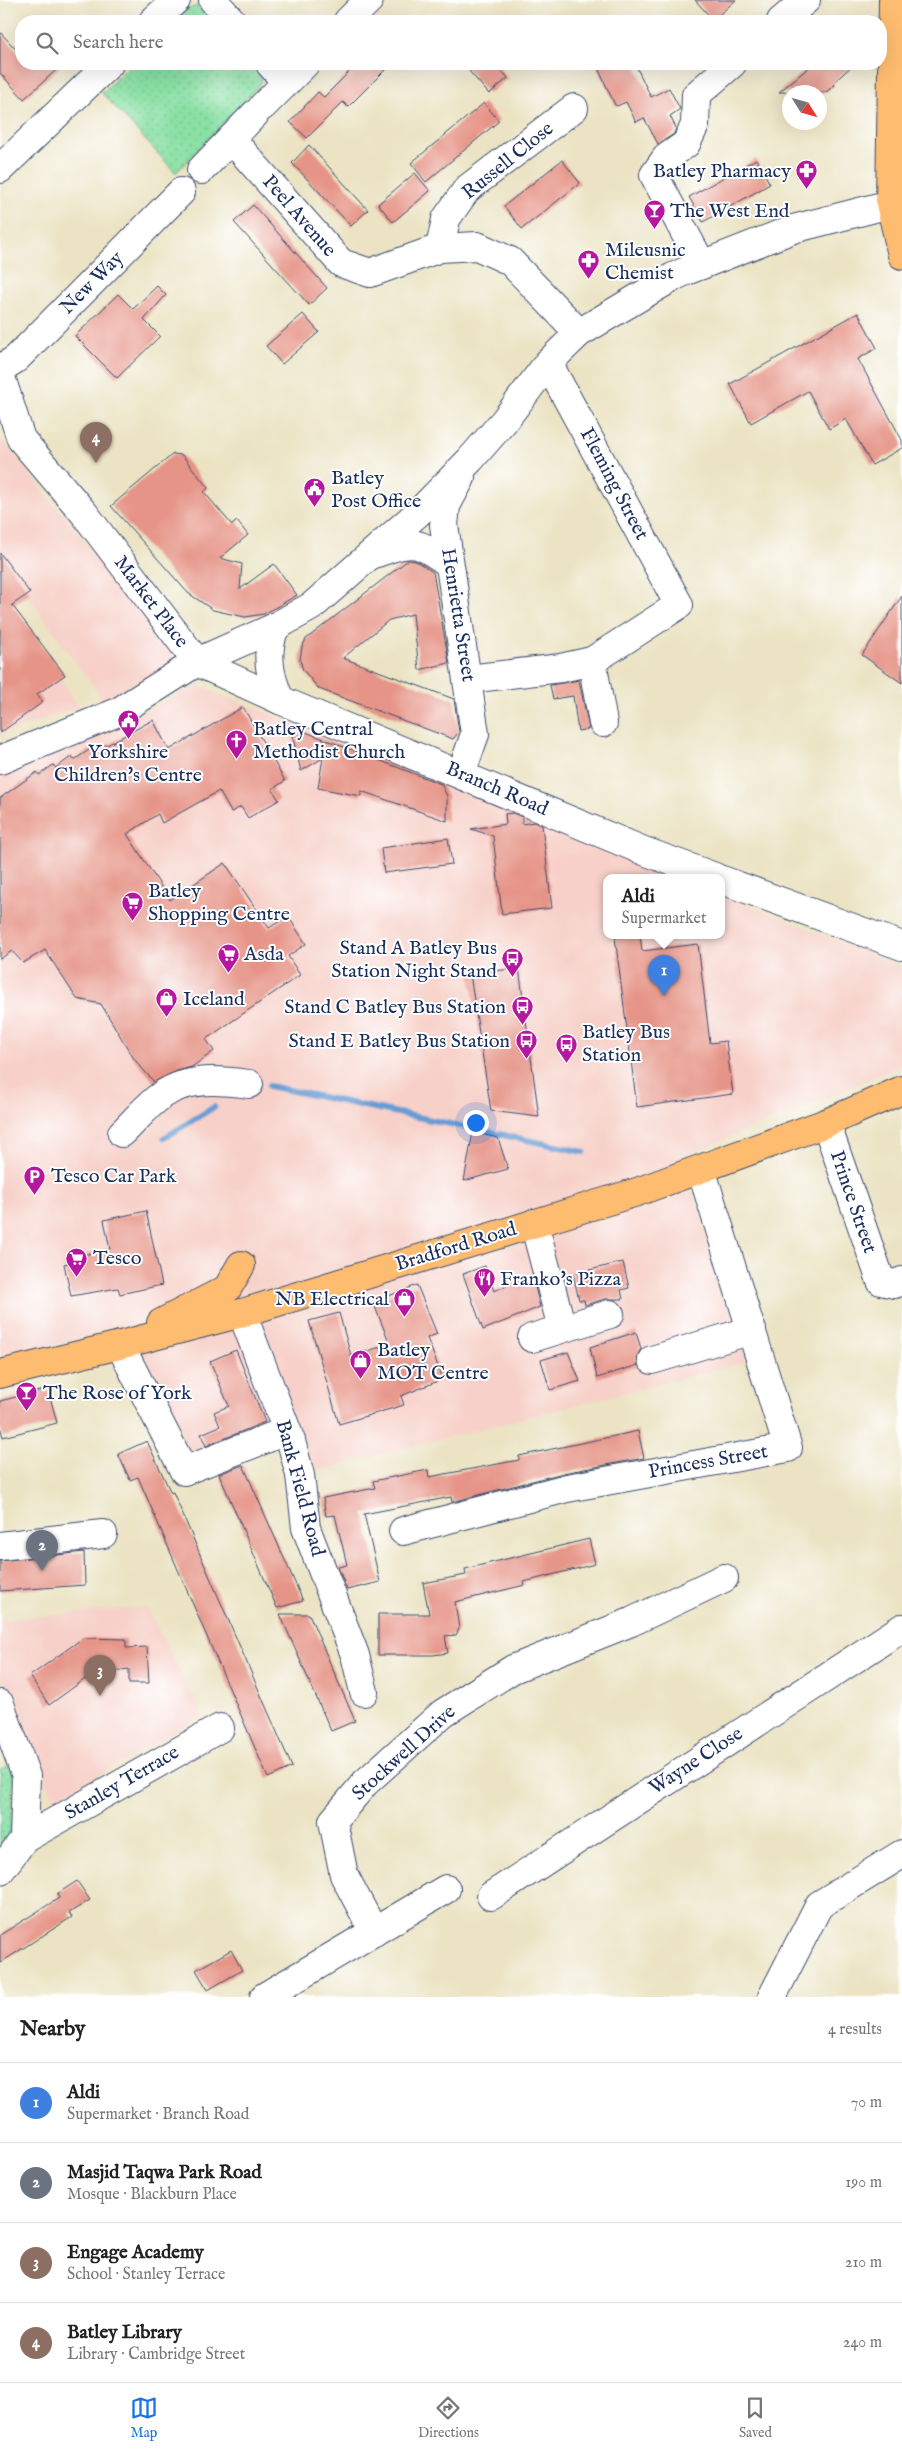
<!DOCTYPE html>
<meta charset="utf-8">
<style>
:root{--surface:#fff;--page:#f6f6f6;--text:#222;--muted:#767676;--line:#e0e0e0;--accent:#1a73e8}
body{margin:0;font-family:"IM FELL English",serif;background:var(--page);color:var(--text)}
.compass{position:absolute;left:782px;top:85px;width:45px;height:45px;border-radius:50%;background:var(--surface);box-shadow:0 5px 20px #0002;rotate:127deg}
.you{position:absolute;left:475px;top:1122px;width:18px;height:18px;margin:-12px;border:4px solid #fff;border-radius:50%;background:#1a73e8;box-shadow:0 0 0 8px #1a73e833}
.badge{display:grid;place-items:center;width:32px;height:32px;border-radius:50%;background:var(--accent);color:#fff;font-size:16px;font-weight:700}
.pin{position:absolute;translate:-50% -41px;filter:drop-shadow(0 1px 2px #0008)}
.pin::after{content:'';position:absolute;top:26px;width:18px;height:15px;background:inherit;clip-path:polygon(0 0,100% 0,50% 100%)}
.popup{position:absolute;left:603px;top:874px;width:122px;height:65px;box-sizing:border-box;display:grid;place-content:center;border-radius:10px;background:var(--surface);filter:drop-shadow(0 1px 4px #0005);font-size:16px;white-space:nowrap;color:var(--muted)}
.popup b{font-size:19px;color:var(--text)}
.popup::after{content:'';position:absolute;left:50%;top:100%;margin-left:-10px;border:10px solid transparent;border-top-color:var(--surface)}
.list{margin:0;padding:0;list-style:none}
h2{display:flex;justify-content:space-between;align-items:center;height:65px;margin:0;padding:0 20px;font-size:21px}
h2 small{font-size:16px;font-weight:400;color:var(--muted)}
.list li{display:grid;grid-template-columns:32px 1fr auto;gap:15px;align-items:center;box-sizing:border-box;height:80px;padding:0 20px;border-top:1px solid var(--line)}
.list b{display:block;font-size:19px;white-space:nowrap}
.list p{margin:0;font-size:16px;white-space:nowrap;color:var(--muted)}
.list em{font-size:16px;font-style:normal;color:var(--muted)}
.icon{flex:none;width:28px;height:28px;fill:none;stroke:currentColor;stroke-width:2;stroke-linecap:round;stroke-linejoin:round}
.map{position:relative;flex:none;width:902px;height:1997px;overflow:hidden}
.search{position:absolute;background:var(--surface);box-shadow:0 5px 20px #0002;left:15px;right:15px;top:15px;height:55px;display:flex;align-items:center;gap:12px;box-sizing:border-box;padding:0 18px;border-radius:20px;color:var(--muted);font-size:19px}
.sheet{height:385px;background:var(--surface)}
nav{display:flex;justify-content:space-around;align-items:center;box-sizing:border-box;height:70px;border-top:1px solid var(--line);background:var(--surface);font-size:14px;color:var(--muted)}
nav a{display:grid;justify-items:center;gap:2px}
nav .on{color:var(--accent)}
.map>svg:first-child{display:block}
.built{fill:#f7d1c9}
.grass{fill:url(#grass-dots);stroke:#528881}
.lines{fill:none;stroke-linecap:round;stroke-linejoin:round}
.stream{stroke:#679dd4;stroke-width:6}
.building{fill:#e69487}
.minor-casing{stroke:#3a4a6d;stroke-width:30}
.major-casing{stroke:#3a4a6d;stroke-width:30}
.minor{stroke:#fff;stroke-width:28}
.major{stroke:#febc70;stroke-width:28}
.labels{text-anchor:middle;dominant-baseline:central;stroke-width:4;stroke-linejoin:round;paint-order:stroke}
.street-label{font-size:20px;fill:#1b2f5e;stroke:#fff}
.poi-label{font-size:20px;fill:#1b2f5e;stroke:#fff;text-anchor:start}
</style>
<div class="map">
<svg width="902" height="1997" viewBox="0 0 902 1997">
<defs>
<pattern id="grass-dots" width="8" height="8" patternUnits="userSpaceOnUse" patternTransform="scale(1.25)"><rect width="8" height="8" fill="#89e0a4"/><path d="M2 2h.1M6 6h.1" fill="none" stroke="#76c090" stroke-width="1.8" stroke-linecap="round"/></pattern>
</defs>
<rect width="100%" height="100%" fill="#fff"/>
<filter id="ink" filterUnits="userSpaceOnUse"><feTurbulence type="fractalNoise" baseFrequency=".02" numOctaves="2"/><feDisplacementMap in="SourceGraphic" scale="10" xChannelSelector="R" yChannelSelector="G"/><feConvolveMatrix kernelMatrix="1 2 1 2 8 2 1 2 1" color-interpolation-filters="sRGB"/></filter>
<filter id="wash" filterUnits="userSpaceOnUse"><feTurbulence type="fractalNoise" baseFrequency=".0096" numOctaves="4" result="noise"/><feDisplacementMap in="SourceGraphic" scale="20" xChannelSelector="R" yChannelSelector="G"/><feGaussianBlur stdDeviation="1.12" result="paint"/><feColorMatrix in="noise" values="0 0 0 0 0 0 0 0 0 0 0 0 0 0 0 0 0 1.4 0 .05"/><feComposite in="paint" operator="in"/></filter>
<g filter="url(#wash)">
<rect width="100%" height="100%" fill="#ebe3c3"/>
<g class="built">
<polygon points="0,437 179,658 106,704 22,588 12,600 79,707 0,735"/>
<polygon points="197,685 680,877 606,877 606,935 722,935 722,894 902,967 902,1066 682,1157 746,1362 319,1470 275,1439 197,1470 137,1353 129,1328 0,1358 0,776 73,746"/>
<polygon points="147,1607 203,1716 55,1800 19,1728 0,1677 0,1620"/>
</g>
<g class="grass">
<polygon points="197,6 203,7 220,21 173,21 186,10"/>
<polygon points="131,64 258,64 262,74 261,83 176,173 102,93"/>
<polygon points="14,1764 10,1836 0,1850 0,1769"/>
</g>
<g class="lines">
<g class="stream">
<polyline points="269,1086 584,1152"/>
<polyline points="164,1138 214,1107"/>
</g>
</g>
<g id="blocks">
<g class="building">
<polygon points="695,0 736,0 713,20"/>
<polygon points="0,32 21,55 21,64 63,64 24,99 0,73"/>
<polygon points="357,64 391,64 348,107 343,102 307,138 290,122 318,92 324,97"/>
<polygon points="463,64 496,64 508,78 489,94"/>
<polygon points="596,64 635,64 651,97 669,88 680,109 670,116 676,128 674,134 658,144 644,118 636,122 626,102 617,106 615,105"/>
<polygon points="813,64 854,64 833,83 835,85 826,92 779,92"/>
<polygon points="484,103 499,121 426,182 411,163"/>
<polygon points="309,145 368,210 351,226 292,163"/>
<polygon points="756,159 770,184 703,222 689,197"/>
<polygon points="562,160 580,183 522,229 504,206"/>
<polygon points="415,173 430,191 393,222 378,204"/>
<polygon points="253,205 327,288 309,305 234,222"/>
<polygon points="157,286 166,295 144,320 160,336 117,378 75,336 118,294 133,309"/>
<polygon points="858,313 877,348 858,359 902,440 902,448 872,465 846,419 829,429 808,391 751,423 730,384"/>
<polygon points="303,314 319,332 282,364 266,346"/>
<polygon points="173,454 182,455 208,488 204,492 232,525 237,521 248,535 220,558 242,564 240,589 274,564 297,595 264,614 245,617 213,610 188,593 111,506"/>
<polygon points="0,553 30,593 12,605 65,675 37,694 43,702 0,733"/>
<polygon points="408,560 416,561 433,572 449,663 419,670 413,614 389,620 343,658 454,699 459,732 453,739 319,689 303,670 300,660 302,647 306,639"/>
<polygon points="902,596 902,683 862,655"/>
<polygon points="579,680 589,729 578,731 573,696 553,699 550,685"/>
<polygon points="243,707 285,781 272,789 279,800 248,818 241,807 231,812 219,791 162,823 158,814 127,834 170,900 225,863 269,928 288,916 306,944 288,956 300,975 206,1039 214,1051 192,1067 177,1071 154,1082 134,1059 101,1004 77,999 45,950 23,963 12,951 0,959 0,798 37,772 39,775 53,765 56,768 72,756 74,760 92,748 94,752 153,720 169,750"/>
<polygon points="290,726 441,784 447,796 447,821 361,791 361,796 318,788 323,758 301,771"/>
<polygon points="513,813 522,817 522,824 534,822 542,825 552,908 502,914 493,836 471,829 506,824 505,814"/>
<polygon points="448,838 452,864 384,873 381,848"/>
<polygon points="640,935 642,951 698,944 710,1043 726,1041 733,1094 637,1107 615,937"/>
<polygon points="519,968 539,1117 491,1111 470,974"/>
<polygon points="473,1132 498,1138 508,1169 464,1181"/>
<polygon points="146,1211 162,1285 120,1294 118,1288 71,1296 64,1264 84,1259 83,1255 110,1249 104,1220"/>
<polygon points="623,1262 629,1288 621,1290 623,1299 605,1299 585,1305 584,1300 579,1300 573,1274"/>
<polygon points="485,1266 494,1291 532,1275 540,1307 483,1330 463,1274"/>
<polygon points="417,1285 437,1334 427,1338 443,1379 401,1396 404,1405 339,1424 309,1321 339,1313 351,1356 390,1344 373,1302"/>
<polygon points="636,1332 641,1349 637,1356 638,1365 597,1378 590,1347"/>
<polygon points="236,1350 265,1422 206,1446 201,1434 220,1426 214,1412 229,1406 210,1361"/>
<polygon points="568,1352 580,1381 550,1390 541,1360"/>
<polygon points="48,1389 57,1423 3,1437 0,1426 0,1401"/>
<polygon points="638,1431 644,1458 563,1473 452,1502 451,1497 364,1514 380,1582 347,1590 338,1567 347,1565 335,1515 326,1516 323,1498 375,1488 373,1481 428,1470 429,1477 519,1460 519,1456"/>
<polygon points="147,1441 171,1493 173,1492 292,1767 268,1778 138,1477 130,1480 118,1454"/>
<polygon points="243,1465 303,1601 277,1608 219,1474"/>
<polygon points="589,1539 595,1564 524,1582 525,1585 455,1602 459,1629 456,1635 445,1636 448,1653 433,1655 378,1655 378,1614 429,1614 423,1583 466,1575 465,1569"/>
<polygon points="84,1552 85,1585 0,1591 0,1561"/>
<polygon points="280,1614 309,1614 355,1721 331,1731"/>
<polygon points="83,1638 126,1639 126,1648 147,1647 149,1683 129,1683 129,1669 92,1674 49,1705 30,1676"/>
<polygon points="77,1881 90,1900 69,1913 72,1917 0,1963 0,1935 59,1898 57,1894"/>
<polygon points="231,1950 242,1970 208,1990 196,1970"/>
</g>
</g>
</g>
<g filter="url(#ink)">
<use href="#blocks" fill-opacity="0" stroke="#3a4a6d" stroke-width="1"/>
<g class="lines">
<defs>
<g id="minor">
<polyline points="213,0 232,21"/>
<polyline points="153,21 176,0"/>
<polyline points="348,21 369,0"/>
<polyline points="781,21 806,0"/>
<polyline points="270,64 286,82"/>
<polyline points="263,106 305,64"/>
<polyline points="231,139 341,263 370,273 440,248 477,246 510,261 579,333"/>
<polyline points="0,169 109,64"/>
<polyline points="201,170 255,114"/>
<polyline points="440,248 446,219 467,189 574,108"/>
<polyline points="702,265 654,175 666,158 686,144 695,125 696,95 732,64"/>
<polyline points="0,369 16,359 181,192"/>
<polyline points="0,374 21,439 84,513 197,662 280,700 644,851 715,877"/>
<polyline points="461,478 446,506 444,525 475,734 461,774"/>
<path d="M377 553C413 539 418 541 448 563"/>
<path d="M275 627C265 654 269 674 280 700"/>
<polyline points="592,661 603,723"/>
<polyline points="468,679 561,668 592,661 679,605 548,363"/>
<polyline points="0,760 118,712 197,662 275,627 312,606 418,513 470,460 504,421 548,363 579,333 673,277 686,271 793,229 902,201"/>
<polyline points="722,880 902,946"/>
<polyline points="826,1123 881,1281 895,1284 902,1281"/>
<path d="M122 1133C135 1121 147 1105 162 1095 188 1077 219 1080 249 1084"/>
<polyline points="534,1223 562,1328"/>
<polyline points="242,1313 291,1441 300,1475 306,1528 355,1655 364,1692"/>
<polyline points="532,1338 610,1314"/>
<polyline points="120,1345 184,1471 286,1431"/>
<polyline points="652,1360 752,1330"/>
<polyline points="403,1531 567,1488 788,1448 701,1169"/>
<polyline points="0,1546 103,1534"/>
<polyline points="0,1704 26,1776 24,1839 0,1871"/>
<polyline points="24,1839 220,1728"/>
<polyline points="491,1896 902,1628"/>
<polyline points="374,1932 344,1875 333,1821 365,1783 443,1713 513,1669 631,1622 724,1578"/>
<polyline points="264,1997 446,1889"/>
<polyline points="772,1997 819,1905 902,1854"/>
</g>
<g id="major">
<polyline points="893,0 890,203 902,255"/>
<polyline points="161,1323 227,1289 241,1265"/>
<polyline points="0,1374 120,1345 242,1313 637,1192 826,1123 902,1090"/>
</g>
</defs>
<use href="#minor" class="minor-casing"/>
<use href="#major" class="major-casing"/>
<use href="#minor" class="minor"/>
<use href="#major" class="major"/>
</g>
</g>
<defs>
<symbol id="pharmacy-pin" viewBox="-11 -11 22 30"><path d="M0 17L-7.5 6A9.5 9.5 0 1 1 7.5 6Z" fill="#b5179e" stroke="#fff"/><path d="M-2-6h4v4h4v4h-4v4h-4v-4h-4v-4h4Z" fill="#fff"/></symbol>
<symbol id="bar-pin" viewBox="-11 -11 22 30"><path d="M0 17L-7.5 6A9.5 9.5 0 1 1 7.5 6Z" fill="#b5179e" stroke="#fff"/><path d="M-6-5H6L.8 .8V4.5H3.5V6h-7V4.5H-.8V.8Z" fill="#fff"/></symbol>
<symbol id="civic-pin" viewBox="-11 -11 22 30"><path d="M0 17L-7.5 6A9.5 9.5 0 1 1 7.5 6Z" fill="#b5179e" stroke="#fff"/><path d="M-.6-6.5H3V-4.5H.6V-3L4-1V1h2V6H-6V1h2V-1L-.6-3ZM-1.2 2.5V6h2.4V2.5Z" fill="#fff"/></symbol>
<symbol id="church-pin" viewBox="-11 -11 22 30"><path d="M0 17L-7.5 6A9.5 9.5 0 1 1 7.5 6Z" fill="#b5179e" stroke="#fff"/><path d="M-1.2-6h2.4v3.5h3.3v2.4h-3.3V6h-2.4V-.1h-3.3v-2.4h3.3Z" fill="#fff"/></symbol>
<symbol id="supermarket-pin" viewBox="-11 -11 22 30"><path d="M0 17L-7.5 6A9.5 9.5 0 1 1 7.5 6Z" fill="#b5179e" stroke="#fff"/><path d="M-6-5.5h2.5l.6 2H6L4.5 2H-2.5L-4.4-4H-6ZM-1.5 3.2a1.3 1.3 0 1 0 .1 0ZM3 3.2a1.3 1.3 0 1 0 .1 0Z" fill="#fff"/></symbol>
<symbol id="bus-pin" viewBox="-11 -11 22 30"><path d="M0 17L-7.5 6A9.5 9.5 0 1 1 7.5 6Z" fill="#b5179e" stroke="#fff"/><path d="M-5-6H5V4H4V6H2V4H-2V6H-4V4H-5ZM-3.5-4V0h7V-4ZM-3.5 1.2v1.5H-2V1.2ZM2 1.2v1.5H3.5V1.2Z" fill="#fff"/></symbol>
<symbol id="shop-pin" viewBox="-11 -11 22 30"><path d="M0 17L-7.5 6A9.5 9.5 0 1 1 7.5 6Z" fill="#b5179e" stroke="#fff"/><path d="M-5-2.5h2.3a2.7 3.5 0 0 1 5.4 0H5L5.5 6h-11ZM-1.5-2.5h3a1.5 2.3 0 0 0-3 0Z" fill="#fff"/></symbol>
<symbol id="parking-pin" viewBox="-11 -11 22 30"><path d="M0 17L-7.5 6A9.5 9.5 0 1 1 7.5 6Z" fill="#b5179e" stroke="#fff"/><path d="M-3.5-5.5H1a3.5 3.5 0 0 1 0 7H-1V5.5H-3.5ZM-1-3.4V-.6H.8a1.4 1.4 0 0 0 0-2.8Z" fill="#fff"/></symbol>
<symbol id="restaurant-pin" viewBox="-11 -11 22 30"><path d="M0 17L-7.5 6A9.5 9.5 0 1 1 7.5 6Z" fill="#b5179e" stroke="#fff"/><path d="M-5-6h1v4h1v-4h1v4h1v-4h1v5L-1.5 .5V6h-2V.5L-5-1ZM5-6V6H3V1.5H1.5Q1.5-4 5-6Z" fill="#fff"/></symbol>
</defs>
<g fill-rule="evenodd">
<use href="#pharmacy-pin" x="794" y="158" width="25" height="34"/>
<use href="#bar-pin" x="642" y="198" width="25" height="34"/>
<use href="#pharmacy-pin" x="576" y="248" width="25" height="34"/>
<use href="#civic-pin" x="302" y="476" width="25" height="34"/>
<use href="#civic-pin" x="116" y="708" width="25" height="34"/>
<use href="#church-pin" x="224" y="728" width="25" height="34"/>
<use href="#supermarket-pin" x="120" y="890" width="25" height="34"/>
<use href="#supermarket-pin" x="216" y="942" width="25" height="34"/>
<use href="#bus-pin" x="500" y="946" width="25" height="34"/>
<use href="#shop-pin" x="154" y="986" width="25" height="34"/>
<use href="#bus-pin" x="510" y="994" width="25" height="34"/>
<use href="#bus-pin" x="514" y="1028" width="25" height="34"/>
<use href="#bus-pin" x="554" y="1032" width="25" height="34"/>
<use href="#parking-pin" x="22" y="1164" width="25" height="34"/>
<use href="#supermarket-pin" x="64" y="1246" width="25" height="34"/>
<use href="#restaurant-pin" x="472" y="1266" width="25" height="34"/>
<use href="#shop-pin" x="392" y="1286" width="25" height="34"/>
<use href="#shop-pin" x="348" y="1348" width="25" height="34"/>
<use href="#bar-pin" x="14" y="1380" width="25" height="34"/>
</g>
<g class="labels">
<g class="street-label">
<text transform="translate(508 161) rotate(-39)">Russell Close</text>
<text transform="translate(299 216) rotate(49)">Peel Avenue</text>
<text transform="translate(92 283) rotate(-45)">New Way</text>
<text transform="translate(614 484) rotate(62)">Fleming Street</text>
<text transform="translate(151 602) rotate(53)">Market Place</text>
<text transform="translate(458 615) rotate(81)">Henrietta Street</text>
<text transform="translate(497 789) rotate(23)">Branch Road</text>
<text transform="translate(853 1202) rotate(71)">Prince Street</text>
<text transform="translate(456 1247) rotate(-17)">Bradford Road</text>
<text transform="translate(708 1462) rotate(-10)">Princess Street</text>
<text transform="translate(300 1488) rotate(75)">Bank Field Road</text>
<text transform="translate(404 1753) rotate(-42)">Stockwell Drive</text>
<text transform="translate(696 1761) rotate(-33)">Wayne Close</text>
<text transform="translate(122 1783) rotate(-30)">Stanley Terrace</text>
</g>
<g class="poi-label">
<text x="791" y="171" text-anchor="end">Batley Pharmacy</text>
<text x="670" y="211">The West End</text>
<text x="605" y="250">Mileusnic<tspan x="605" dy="23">Chemist</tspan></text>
<text x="331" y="478">Batley<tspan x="331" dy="23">Post Office</tspan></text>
<text x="253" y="729">Batley Central<tspan x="253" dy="23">Methodist Church</tspan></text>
<text x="128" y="752" text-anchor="middle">Yorkshire<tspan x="128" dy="23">Children's Centre</tspan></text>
<text x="148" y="891">Batley<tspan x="148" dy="23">Shopping Centre</tspan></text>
<text x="497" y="948" text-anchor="end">Stand A Batley Bus<tspan x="497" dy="23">Station Night Stand</tspan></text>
<text x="244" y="954">Asda</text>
<text x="183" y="999">Iceland</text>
<text x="506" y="1007" text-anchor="end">Stand C Batley Bus Station</text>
<text x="582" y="1032">Batley Bus<tspan x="582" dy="23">Station</tspan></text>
<text x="510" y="1041" text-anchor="end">Stand E Batley Bus Station</text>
<text x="51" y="1176">Tesco Car Park</text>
<text x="93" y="1258">Tesco</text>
<text x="500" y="1279">Franko's Pizza</text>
<text x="389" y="1299" text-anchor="end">NB Electrical</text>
<text x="377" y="1350">Batley<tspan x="377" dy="23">MOT Centre</tspan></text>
<text x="43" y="1393">The Rose of York</text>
</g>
</g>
</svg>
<svg class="compass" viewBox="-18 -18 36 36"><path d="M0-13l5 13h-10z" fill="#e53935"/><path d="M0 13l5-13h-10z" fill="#767676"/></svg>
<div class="you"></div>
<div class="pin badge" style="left:664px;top:996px;background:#3f7fe0">1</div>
<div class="popup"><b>Aldi</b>Supermarket</div>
<div class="pin badge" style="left:42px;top:1571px;background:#6b7280">2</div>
<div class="pin badge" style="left:100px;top:1696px;background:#8d6e63">3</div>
<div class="pin badge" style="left:96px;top:463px;background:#8d6e63">4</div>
<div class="search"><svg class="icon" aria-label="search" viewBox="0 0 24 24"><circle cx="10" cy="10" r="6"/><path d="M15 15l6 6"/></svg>Search here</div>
</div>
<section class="sheet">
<h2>Nearby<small>4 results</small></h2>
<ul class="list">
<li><span class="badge" style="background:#3f7fe0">1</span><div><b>Aldi</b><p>Supermarket · Branch Road</p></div><em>70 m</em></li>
<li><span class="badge" style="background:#6b7280">2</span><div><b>Masjid Taqwa Park Road</b><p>Mosque · Blackburn Place</p></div><em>190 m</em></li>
<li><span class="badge" style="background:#8d6e63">3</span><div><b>Engage Academy</b><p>School · Stanley Terrace</p></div><em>210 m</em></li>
<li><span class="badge" style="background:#8d6e63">4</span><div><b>Batley Library</b><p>Library · Cambridge Street</p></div><em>240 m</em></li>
</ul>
</section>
<nav>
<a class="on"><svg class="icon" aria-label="map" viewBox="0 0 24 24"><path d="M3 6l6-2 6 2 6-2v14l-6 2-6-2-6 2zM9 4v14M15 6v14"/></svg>Map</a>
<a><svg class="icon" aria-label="directions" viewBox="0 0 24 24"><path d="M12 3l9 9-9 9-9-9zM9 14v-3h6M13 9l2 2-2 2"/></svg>Directions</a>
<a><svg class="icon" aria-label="saved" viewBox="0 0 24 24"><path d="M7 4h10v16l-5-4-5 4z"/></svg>Saved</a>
</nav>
